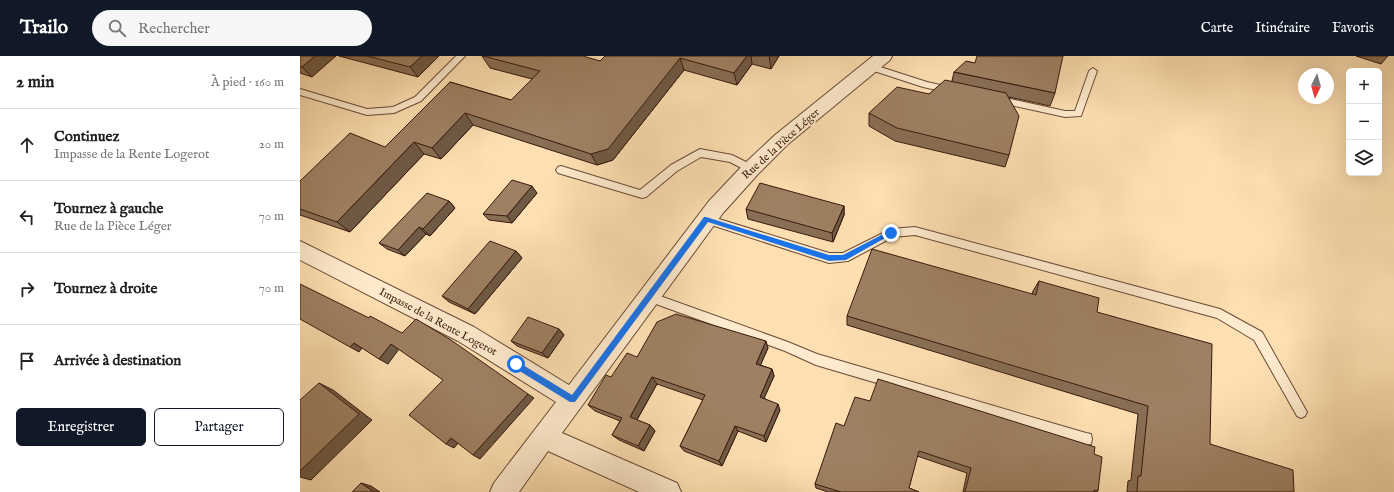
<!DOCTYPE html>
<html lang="fr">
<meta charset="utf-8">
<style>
:root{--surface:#fff;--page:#f6f6f6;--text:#222;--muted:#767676;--line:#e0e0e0;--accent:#111827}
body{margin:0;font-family:"IM FELL English",serif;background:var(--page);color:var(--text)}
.controls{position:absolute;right:12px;top:12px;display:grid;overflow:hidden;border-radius:6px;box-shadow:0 4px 16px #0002}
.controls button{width:36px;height:36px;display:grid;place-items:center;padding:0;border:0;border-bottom:1px solid var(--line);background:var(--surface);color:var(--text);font:20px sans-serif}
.compass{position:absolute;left:998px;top:12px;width:36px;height:36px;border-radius:50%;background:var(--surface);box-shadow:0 4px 16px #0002;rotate:185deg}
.stop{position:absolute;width:12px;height:12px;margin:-9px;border:3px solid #1a73e8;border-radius:50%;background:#fff}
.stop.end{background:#1a73e8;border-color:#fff;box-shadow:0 1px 4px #0008}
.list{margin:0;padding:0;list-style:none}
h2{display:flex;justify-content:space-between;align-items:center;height:52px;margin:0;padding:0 16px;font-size:17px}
h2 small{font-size:13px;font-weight:400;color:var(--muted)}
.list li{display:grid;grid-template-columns:26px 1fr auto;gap:12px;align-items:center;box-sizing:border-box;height:72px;padding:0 16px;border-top:1px solid var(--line)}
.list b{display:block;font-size:15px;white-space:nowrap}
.list p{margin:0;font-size:13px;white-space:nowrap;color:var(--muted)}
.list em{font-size:13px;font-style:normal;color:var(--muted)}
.actions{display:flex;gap:8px;padding:12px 16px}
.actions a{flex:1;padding:9px 0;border:1px solid var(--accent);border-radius:6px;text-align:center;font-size:14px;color:var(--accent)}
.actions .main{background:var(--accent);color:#fff}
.icon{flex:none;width:22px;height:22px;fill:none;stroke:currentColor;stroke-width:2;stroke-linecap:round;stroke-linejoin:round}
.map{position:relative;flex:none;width:1094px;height:436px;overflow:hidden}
header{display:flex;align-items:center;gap:24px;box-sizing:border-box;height:56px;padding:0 20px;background:var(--accent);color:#fff}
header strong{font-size:19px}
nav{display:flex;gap:22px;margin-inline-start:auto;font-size:14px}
.search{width:280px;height:36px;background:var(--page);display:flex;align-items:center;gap:10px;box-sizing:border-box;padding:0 14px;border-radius:22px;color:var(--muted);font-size:15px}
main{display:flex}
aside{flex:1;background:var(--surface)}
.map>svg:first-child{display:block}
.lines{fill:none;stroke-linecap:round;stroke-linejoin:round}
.lane-casing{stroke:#694a36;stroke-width:2}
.street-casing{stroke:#694a36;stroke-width:2}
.lane{fill:#feeacc;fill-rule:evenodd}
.street{fill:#feeacc;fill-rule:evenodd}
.wall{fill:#886e54;stroke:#38190d}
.shaded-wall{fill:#6f5a45;stroke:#38190d}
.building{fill:#9e8062;stroke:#38190d}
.route{fill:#1a73e8}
.labels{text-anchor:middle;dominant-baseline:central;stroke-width:3.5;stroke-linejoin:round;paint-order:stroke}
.street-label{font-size:11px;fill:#38190d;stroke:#feeacc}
</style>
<header>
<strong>Trailo</strong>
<div class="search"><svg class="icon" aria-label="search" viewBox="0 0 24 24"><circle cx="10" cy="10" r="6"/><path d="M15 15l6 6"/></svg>Rechercher</div>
<nav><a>Carte</a><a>Itinéraire</a><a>Favoris</a></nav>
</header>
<main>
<aside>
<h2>2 min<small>À pied · 160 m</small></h2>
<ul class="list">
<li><svg class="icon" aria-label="ahead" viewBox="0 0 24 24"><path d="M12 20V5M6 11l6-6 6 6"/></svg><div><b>Continuez</b><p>Impasse de la Rente Logerot</p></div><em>20 m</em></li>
<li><svg class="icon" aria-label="left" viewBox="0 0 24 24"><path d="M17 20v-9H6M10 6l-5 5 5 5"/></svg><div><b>Tournez à gauche</b><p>Rue de la Pièce Léger</p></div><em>70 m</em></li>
<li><svg class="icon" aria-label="right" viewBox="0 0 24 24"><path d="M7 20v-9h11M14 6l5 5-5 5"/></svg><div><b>Tournez à droite</b></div><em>70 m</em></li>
<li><svg class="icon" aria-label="arrive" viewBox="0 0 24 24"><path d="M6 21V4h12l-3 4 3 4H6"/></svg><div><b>Arrivée à destination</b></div></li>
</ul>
<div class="actions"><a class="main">Enregistrer</a><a>Partager</a></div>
</aside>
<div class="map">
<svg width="1094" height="436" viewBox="0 0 1094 436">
<rect width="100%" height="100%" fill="#fddfb1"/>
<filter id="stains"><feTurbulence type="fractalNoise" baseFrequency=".005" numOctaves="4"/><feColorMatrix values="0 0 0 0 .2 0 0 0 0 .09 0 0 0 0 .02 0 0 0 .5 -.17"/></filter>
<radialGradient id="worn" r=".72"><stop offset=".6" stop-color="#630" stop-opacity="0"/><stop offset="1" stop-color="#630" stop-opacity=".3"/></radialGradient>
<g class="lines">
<defs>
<g id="lane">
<polygon points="156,0 165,0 121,45 94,57 67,59 0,39 0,33 67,53 93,51 115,41"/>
<polygon points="571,8 627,26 654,32 655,34 651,37 623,31 568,13 567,11 568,9"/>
<polygon points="793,12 797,15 781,60 765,61 697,46 692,43 697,40 765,55 775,55 789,15"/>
<polygon points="400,93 432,99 454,110 456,113 454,116 451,117 430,106 401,101 377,115 346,141 342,142 258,117 256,114 258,111 261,110 340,134 371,109"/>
<polygon points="406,159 529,197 543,197 591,173 615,171 920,253 962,276 1007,356 1005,360 1001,362 997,360 954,284 917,262 615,179 593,181 548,205 529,207 402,166 401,163 402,160"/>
<polygon points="349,236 488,286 517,298 786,377 791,378 792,383 791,388 786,389 516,309 485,295 345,244 343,241 345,238"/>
</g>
<polygon id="street" points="573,0 592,0 590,4 487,89 458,118 423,157 262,377 377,427 381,436 339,436 248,395 219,436 190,436 194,427 256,346 158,285 0,204 0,185 174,271 269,329 409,145 444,108 475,79"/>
</defs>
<use href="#lane" class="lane-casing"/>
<use href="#street" class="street-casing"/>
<use href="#lane" class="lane"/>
<use href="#street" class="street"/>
</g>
<g class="wall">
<polygon points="0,0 12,21 0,17"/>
<polygon points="39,0 139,0 118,21"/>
<polygon points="182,0 300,5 305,0 479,0 471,13 452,8 437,29 384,14 313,104 297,109 173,69 141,103 124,98 50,176 0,159 0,125 85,91 150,26 211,44 232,23 190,12"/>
<polygon points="1056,0 1088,0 1081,8"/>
<polygon points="654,16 755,37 750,50 709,41 709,99 705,111 595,85 569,70 569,57 629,38 652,25"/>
<polygon points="237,137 212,167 189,164 183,158"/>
<polygon points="149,145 155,152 130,180 126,178 105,200 87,193 79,187"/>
<polygon points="544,150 544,159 533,186 448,163 446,153"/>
<polygon points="216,195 222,202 175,258 149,246 142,240"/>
<polygon points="739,225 797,256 910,388 994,436 827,436 828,425 831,424 838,358 547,269 547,260 732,238 733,235"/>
<polygon points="259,273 264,279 248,302 217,290 211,285"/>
<polygon points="468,292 460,309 472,313 474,320 464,342 480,354 466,386 438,375 422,410 384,395 380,390 403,344 357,328 337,364 350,369 355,375 344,395 319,384 312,379 320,365 295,355 288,349 311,321 337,301"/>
<polygon points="570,345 794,398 798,435 796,436 663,436 667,417 617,400 609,432 619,436 528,436 516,432 515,428 544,370"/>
</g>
<g class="shaded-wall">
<polygon points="15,0 36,0 12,21 2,11"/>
<polygon points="122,0 139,0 118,21 110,11"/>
<polygon points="447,0 451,0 452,8 437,29 434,17"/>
<polygon points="469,0 479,0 471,13"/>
<polygon points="380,2 384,14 313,104 297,109 291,98"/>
<polygon points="165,57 173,69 141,103 132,92"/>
<polygon points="114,86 124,98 50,176 37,166"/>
<polygon points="232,130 237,137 212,167 207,160"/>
<polygon points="149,145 155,152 130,180 123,173"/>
<polygon points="544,150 544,159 533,186 532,177"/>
<polygon points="119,171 126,178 105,200 98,194"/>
<polygon points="216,195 222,202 175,258 168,253"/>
<polygon points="259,273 264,279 248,302 242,297"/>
<polygon points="466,285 468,292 458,315 456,308"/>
<polygon points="54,287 62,292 59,296 50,291"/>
<polygon points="91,288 99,293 88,308 79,303"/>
<polygon points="472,313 474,320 462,347 460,341"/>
<polygon points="352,321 357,328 335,367 330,361"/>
<polygon points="19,327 33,334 72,364 11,424 0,421 0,415"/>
<polygon points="228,338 234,342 180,403 173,399"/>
<polygon points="478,348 480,354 466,386 464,380"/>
<polygon points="350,369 355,375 344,395 338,390"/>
<polygon points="435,370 438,375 422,410 419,405"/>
<polygon points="151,382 159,386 154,392 146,388"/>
<polygon points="61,427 71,430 80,436 74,436"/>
</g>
<g class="building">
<polygon points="0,0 15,0 2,11 0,10"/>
<polygon points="67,0 122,0 110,11"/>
<polygon points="183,0 283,0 300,5 305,0 447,0 434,17 380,2 308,93 291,98 165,57 132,92 114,86 37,166 0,153 0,125 50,77 85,91 150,26 211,44 240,15"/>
<polygon points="677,0 763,0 755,37 654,16 666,5 675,7"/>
<polygon points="645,24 706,37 719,60 709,99 597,72 569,57 597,31 629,38"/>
<polygon points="212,124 232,130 207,160 183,158"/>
<polygon points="460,127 544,150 532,177 446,153"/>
<polygon points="127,137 149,145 123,173 119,171 98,194 79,187"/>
<polygon points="190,185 216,195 168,253 142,240"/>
<polygon points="572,193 736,239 739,225 799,242 797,256 912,288 910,388 993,414 994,436 837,436 838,420 841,420 848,350 547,260"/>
<polygon points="0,228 69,262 70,260 102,277 116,263 151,284 228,338 173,399 151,382 146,388 109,359 143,324 91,288 79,303 54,287 50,291 0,263"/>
<polygon points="376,258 466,285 456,308 472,313 460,341 478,348 464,380 435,370 419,405 380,390 405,339 352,321 330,361 350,369 338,390 312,379 322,362 288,349 306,319 311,321 327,297 337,301 357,266"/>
<polygon points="228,261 259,273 242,297 211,285"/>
<polygon points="578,323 795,391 794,398 802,401 798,435 794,434 794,436 665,436 671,412 619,395 609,432 619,436 541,436 515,428 536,367 544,370 555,341 570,345"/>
<polygon points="19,327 59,358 0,415 0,344"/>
<polygon points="61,427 74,436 52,436"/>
</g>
<polygon class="route" points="404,161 406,161 529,199 543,199 589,175 593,175 594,177 546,204 529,205 408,166 275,346 270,346 213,311 213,306 218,306 272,339"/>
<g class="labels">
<g class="street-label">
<text transform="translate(481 88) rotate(-42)">Rue de la Pièce Léger</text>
<text transform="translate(138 266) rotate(28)">Impasse de la Rente Logerot</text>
</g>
</g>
<rect width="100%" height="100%" filter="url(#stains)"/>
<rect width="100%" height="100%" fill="url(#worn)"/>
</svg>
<div class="controls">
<button>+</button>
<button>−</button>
<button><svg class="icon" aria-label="layers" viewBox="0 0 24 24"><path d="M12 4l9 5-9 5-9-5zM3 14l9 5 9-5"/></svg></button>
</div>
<svg class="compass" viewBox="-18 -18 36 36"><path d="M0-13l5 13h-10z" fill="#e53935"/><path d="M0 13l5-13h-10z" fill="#767676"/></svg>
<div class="stop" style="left:216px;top:308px"></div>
<div class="stop end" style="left:591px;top:177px"></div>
</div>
</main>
